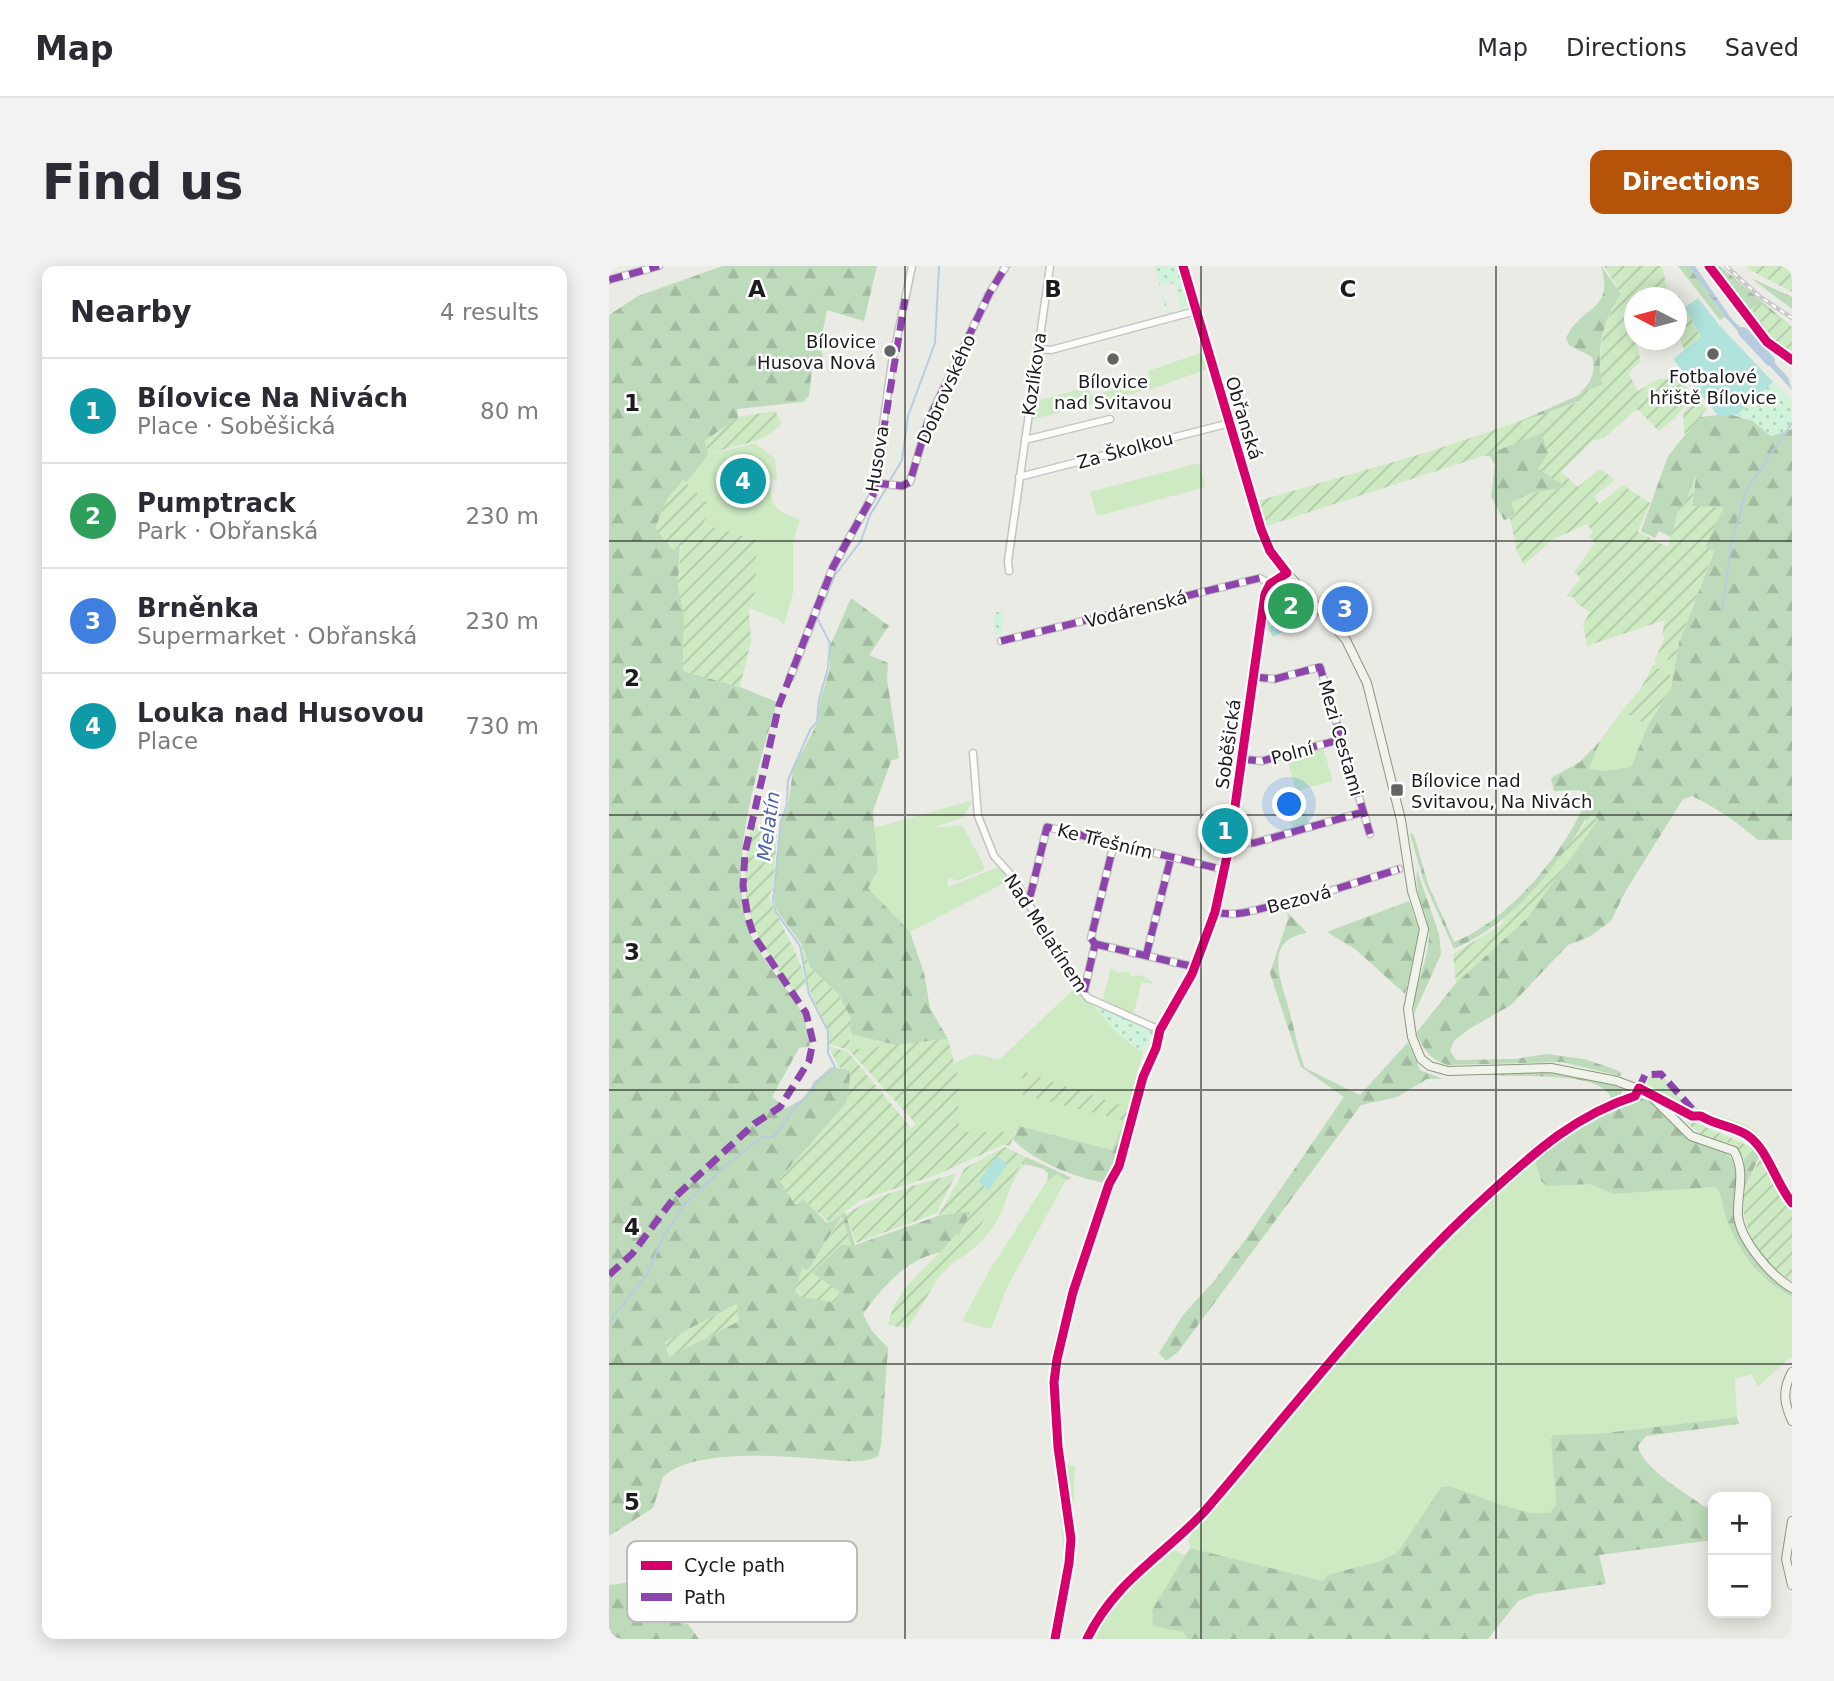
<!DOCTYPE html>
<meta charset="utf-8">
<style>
:root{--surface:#fff;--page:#f2f2f3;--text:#2b2b33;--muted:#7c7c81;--line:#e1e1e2;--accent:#b45309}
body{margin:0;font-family:"DejaVu Sans",sans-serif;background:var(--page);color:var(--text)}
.controls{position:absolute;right:21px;bottom:21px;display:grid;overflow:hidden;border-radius:14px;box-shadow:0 4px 18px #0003}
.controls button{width:63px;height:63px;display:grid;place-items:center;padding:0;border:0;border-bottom:2px solid var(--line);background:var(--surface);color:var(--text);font:35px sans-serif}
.compass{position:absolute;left:1015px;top:21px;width:63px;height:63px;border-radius:50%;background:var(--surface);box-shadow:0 4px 18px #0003;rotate:276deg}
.you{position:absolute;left:681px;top:539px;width:24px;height:24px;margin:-18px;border:5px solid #fff;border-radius:50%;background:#1a73e8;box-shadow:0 0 0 10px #1a73e833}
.badge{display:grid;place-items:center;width:46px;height:46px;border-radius:50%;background:var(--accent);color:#fff;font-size:23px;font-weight:700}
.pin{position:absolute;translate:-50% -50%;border:4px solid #fff;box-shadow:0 2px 7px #0006}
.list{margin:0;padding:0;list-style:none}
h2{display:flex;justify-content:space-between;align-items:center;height:91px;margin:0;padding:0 28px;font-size:30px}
h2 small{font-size:23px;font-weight:400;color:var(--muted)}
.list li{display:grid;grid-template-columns:46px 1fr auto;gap:21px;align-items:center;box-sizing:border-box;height:105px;padding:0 28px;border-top:2px solid var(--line)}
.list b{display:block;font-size:26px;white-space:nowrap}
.list p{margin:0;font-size:23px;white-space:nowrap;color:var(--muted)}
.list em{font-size:23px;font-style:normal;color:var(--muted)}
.map{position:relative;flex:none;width:1183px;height:1373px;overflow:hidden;border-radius:14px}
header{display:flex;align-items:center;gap:42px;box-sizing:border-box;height:98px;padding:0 35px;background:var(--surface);border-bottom:2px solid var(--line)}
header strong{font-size:33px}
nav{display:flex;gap:38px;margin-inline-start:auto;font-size:24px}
.intro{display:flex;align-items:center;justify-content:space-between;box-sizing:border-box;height:168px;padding:0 42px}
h1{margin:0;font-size:49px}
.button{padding:18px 32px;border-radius:14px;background:var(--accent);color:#fff;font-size:24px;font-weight:700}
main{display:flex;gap:42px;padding:0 42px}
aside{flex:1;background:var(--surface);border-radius:14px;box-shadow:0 4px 18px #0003}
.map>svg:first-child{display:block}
.grass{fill:#cdeac3}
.forest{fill:url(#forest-firs);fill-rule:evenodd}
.park{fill:url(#park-dots)}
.garden{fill:url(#garden-furrows)}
.pitch{fill:#b0e3db}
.water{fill:url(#water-ripples)}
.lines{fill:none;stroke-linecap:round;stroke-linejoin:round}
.stream{stroke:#b8ccdf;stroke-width:2}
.river{stroke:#b8ccdf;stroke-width:10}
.street-casing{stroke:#c3c3c1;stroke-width:9}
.secondary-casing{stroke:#8d957d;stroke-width:10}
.street{stroke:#fcfcfb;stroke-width:6}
.secondary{stroke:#f0f3e9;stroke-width:8}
.rail-casing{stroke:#c9c9c8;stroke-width:4.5}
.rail{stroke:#fff;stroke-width:2;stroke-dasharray:5;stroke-linecap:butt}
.quiet{stroke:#8e44ad;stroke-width:7;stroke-dasharray:14 7;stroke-linecap:butt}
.cycleway-casing{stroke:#fff;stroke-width:13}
.cycleway{stroke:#d6006c;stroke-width:9}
.grid{fill:none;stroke:#1c1c1c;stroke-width:2;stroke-opacity:0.55}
.poi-dot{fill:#646462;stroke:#fff;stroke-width:2.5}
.labels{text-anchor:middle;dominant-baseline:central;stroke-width:5;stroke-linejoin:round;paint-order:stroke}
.poi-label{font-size:18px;fill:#1c1c1c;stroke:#fff}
.street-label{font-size:18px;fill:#1c1c1c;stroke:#fff}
.water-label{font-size:19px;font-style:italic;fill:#4960ab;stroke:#fff}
.key{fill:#fff;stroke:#bbb;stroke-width:2}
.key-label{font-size:19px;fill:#1c1c1c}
.grid-label{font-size:23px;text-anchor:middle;font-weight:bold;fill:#1c1c1c;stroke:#fff;stroke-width:5;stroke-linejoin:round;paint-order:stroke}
</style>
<header>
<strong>Map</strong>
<nav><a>Map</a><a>Directions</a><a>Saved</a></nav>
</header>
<div class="intro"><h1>Find us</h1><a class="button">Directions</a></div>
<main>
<aside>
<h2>Nearby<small>4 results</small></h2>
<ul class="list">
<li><span class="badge" style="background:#0f9aa8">1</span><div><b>Bílovice Na Nivách</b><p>Place · Soběšická</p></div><em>80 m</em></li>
<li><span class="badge" style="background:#2e9e5b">2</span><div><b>Pumptrack</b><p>Park · Obřanská</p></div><em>230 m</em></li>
<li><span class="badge" style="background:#3f7fe0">3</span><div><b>Brněnka</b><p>Supermarket · Obřanská</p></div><em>230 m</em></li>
<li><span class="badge" style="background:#0f9aa8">4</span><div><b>Louka nad Husovou</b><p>Place</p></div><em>730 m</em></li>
</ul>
</aside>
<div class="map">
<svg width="1183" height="1373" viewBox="0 0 1183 1373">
<defs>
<pattern id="forest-firs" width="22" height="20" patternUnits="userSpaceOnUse" patternTransform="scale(1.75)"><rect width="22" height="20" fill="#bddaba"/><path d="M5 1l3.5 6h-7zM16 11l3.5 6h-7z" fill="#a2ba9f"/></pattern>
<pattern id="park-dots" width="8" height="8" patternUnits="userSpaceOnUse" patternTransform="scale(1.75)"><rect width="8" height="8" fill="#d2f3db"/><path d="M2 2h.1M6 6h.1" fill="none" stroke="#b4d0bb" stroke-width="1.8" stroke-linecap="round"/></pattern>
<pattern id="garden-furrows" width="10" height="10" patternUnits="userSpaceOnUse" patternTransform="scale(1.75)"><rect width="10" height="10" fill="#cdeac3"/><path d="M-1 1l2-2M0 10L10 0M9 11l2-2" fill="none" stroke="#afc8a7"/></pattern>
<pattern id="water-ripples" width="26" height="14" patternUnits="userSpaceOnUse" patternTransform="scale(1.75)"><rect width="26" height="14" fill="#b8ccdf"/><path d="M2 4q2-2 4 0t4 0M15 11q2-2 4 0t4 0" fill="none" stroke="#9eafbf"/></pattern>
</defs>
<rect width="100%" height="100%" fill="#ebebe5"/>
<g class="grass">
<polygon points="594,86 599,103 545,122 421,154 424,136 479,121 481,130 541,114 539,105"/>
<path d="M146 177 166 193 168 215 162 212C159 238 167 247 191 253L184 277V327L175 359 169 353 142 343 147 321V274L94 258 103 241 77 217 99 189Z"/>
<polygon points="590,197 597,221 488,250 481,226"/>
<polygon points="1049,387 1066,398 1064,411 1044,399 1048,399 1045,395"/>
<polygon points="1013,445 1039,459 1022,501 995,505 980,503 991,475"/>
<polygon points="714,482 724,515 691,524 700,558 684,562 674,529 687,525 678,492"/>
<polygon points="364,534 354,552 323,562 353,559 374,597 375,604 348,615 340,611 338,621 390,601 403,613 301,666 259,622 269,604 265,562"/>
<polygon points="502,702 509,707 520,706 523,711 533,709 543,716 543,718 533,716 524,749 493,737"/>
<polygon points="467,721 521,778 534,786 517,855 503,884 410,860 407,866 350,866 346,796 366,788 391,793"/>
<polygon points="242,768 287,779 240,784"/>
<polygon points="1041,810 1056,813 1085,849 1083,854 1073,851 1035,820"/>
<path d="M1076 832C1097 852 1114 848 1136 859 1159 870 1158 890 1168 909 1173 917 1180 924 1183 932 1164 911 1165 891 1146 873 1126 853 1099 860 1076 832Z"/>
<path d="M926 893 932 915 981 918 1004 928 1107 921C1114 929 1113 942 1117 952 1132 990 1149 1010 1183 1031V1090L1149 1121 1142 1108 1126 1113 1128 1151 988 1168 942 1170 947 1238 941 1247H922L890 1238 840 1220 832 1221 789 1286 771 1295 718 1309 714 1315 581 1282 579 1273 587 1261 828 982Z"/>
<path d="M412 897 419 899C404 902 398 936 391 949 380 971 363 986 342 998L371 961Z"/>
<polygon points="448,908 457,914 398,1021 382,1063 353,1055 380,1005 438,915"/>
<polygon points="455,1057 446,1096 444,1096 442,1088 448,1062"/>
<polygon points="445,1123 447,1176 441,1134"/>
<polygon points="453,1197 466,1200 464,1246 461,1245"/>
<polygon points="450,1199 460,1249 459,1295 455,1288 447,1201"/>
<path d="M564 1283 577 1290 543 1344 544 1360 574 1366 578 1373H481C497 1334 529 1300 564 1283Z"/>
</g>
<g class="forest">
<path d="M114 0H268L255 55 218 44 211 78 216 101 203 104 200 130 194 136 128 143 129 151 96 175 99 189 77 217 74 214 69 320 75 349 74 405 131 421 168 436C149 502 116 602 141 667 152 695 177 718 191 744 197 754 198 769 201 780L190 782 163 831 177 842 194 833 206 815 222 801 242 804 238 836 187 939 194 932 218 957 234 946 237 948 246 979 329 950 363 944 349 972 347 968 334 986C299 991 274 1020 254 1048L263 1065 279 1082 272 1179 269 1190C254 1199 227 1194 210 1193 169 1190 85 1182 54 1211L44 1242 0 1270V49L29 30ZM232 951 233 978 203 1007 229 1025 194 1003 199 1005ZM128 1038 83 1077 60 1091 56 1077 61 1073Z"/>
<path d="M992 0 1012 28C993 56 986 86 994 119L971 127 973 134 888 165 968 130C980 118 988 109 983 91L960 79 957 72C972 39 1006 46 992 0Z"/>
<polygon points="1069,0 1080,0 1116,51 1111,54"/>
<polygon points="1102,0 1111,0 1183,61 1150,38 1142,44 1157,61 1159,75"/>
<polygon points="1142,12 1183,31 1183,43"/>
<path d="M1120 148 1144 155 1162 170 1183 163V574H1149C1128 556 1108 542 1083 530L1074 533 1016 626 1002 655 980 671 959 679 902 739 860 763 845 775 841 785 847 794 905 793 938 788 975 793 1005 803 1013 807 1011 810 953 796 839 799C820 793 816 785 807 767L847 717 918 652 989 553 976 554C944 608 903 657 845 683L815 616 801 568 803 567 806 573 819 618 845 676C899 655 956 587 977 534L971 524 945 525 942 512 971 496 991 475 980 503 995 505 1022 501 1039 459 1062 422 1070 376 1105 286 1096 281 1108 240 1095 242 1083 240 1087 211 1074 243 1071 242 1062 271 1050 265 1046 272 1032 265 1059 190 1091 151Z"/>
<polygon points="936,165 939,187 959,221 923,227 902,237 908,250 895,254 882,231 886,199 881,190 874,190"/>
<polygon points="242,332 280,360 260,389 279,397 278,413 290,492 282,495 264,545 269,604 259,622 301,666 315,707 321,742 339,773 287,779 242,768 231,730 201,701 193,679 169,646 165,632 172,554 179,541 184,503 209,456 211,436 221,402 221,380"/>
<path d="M808 604 830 668 832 688 805 748C804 720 820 695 820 668 820 647 805 633 808 604Z"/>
<polygon points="800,635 811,667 796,728 746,683 718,666"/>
<path d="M678 646 698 667C650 674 675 720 681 748 686 766 689 785 696 802L751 829 799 776 811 804 834 813H818L788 831 752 839 569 1086 557 1095 550 1087 574 1049 605 1015 639 970 735 831 692 801 661 707 679 653Z"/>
<path d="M945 806 969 809 1014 822 1012 829 1002 832C992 803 901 813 874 808Z"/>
<path d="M1029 832C1048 832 1064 861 1079 871 1093 881 1117 879 1125 897 1131 911 1124 930 1125 945 1127 976 1156 1013 1183 1026V1031C1148 1010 1132 990 1117 952 1113 942 1114 929 1107 921L1004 928 981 918 938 920 932 915 926 893C963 861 984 849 1029 832Z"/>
<path d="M524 837 510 887 496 917C469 913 421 894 404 873L410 860 503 884Z"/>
<polygon points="1147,883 1151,889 1135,924 1135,894"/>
<polygon points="417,891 463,912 457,914 448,908 438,915 439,908 435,903 412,897"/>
<path d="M1128 1151 1130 1158 1037 1170 1029 1180C1033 1202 1078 1228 1096 1241L1104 1239V1274L990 1289 997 1318 926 1328 909 1335 879 1373H578L574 1366 544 1360 543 1344 581 1282 714 1315 718 1309 771 1295 789 1286 832 1221 840 1220 890 1238 922 1247H941L947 1238 942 1172 944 1169 988 1168Z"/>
<polygon points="32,1315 35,1336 43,1351 79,1358 90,1373 0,1373 0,1319"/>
</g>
<g class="park">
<polygon points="546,0 570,0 581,40 569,46 568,43 572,41 565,17 552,20 559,45 564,47 558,49"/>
<polygon points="1164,116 1183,134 1183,163 1162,170 1144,155 1128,149"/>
<polygon points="676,322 701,349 681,362 675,353 659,362 662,336"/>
<polygon points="395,344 393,368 388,369 384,362 386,347"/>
<polygon points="479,734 547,764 534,786 510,769"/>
</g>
<g class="garden">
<path d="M995 0H1053L1060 31 1026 32V74L1032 95 1019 107 1029 125 1047 114 1071 111 1083 131 1066 152 1050 165 1028 143 995 172 983 175 952 206 969 221 991 203 1006 214 985 230 990 238 1014 219 1041 237 1029 266 1059 281 1070 242 1074 243 1087 208 1083 240 1115 241 1096 281 1105 285 1070 376 1066 398 1049 387 1056 371 1053 369 1056 354 978 380 974 359 981 346 967 337 965 331 957 330 972 312 965 306 986 276 979 271 984 266 978 258 943 274 915 299 908 286 901 252 908 250 902 237 923 227 958 221 929 203 939 187 934 172 936 166 874 190 657 260 649 235 819 186 973 135 970 127 993 119C988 85 993 58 1012 28Z"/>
<polygon points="1138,0 1183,0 1183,26 1141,4"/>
<polygon points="1070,30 1092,71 1075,84 1068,64 1066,32"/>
<polygon points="1151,38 1183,61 1183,92 1159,75 1157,61 1142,43"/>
<polygon points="1087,131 1098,143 1076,170 1074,147"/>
<path d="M166 145 173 157C149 182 128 176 99 189L96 175 129 151Z"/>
<polygon points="74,214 103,241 94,258 147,274 147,321 140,347 142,375 131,421 74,405 75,349 69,320 72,279 64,284 46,262 58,233"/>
<polygon points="1044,399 1064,411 1062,422 1039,459 1013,445 1032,422"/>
<polygon points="983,548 990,553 918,652 847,717 844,688 895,657 893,654 925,625"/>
<path d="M143 559 168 568 164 622 160 629C170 660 191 686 197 718L185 727C142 666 125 635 143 559Z"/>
<path d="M193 680 201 701 230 729 242 752 240 784 339 773 349 811 350 866H406L401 880 394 879 327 909 252 934 221 957 194 933 186 939 170 913 238 836 242 805 230 801 219 780 239 786 302 862 307 858 240 784 220 778C221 758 210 748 203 730 199 718 192 692 193 680Z"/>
<polygon points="413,805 520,842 517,855 414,829"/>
<path d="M1073 851 1147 883 1135 894C1122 868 1114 880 1094 869 1086 865 1079 857 1073 851Z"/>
<path d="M396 881 417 891 354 986 330 1011 299 1062 279 1059C287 1018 324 998 348 967L349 971 362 945 329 950 356 902Z"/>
<path d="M1151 889 1165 920 1183 944V1015C1153 998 1127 959 1136 924 1139 911 1149 902 1151 889Z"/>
<path d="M347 908 328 947 247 977 237 948C271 927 309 918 347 908Z"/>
<polygon points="233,950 242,979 232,979 203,1007 230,1025 227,1037 191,1030 186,1026 193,1002 200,1004"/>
<polygon points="128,1038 130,1055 60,1091 56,1077 61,1073"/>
</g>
<g class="pitch">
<polygon points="1089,32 1111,60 1164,116 1128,149 1109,150 1064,93 1092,71 1076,41"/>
<polygon points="676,353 681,362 664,371 659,362"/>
<polygon points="388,890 398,898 380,924 369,916"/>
</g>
<polygon class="water" points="1080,0 1086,0 1122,52 1179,111 1183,124 1116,51"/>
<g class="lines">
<g class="stream">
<polyline points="280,216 293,194 299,150 326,77 330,0"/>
<polyline points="1113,343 1123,275 1138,223 1183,157"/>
<polyline points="0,1056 39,1007 54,971 76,938 115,901 153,871 164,871 169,866 187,840 203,825 205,818 226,801 219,787 219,765 200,728 191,680 167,646 164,634 172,554 178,539 179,514 201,464 208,456 210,434 219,402 221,377 208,352 226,309 252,275 261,249 278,221"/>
</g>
<polyline class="river" points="1134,66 1161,95"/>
<defs>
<g id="street">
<polyline points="0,14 50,0"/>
<polyline points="429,83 442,84 587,45"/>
<polyline points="416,174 501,153"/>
<polyline points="410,211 621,157"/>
<polyline points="266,217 293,220 301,216 319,155 380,28 397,0"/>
<polyline points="400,305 399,295 441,0"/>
<polyline points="392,375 651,312 661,318"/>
<polyline points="645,411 666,413 711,401 761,568"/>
<polyline points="181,412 224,301 264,229 283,96 303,0"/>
<polyline points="364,487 369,550 385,590 404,611 461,709 479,732 551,764"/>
<polyline points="633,493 653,495 733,473"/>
<polyline points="621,576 645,577 754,546"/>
<polyline points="421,631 438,561 616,604"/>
<path d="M606 646C635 653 656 638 683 637L790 603"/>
<polyline points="486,678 586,701"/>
<polyline points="537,690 562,591"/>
<polyline points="475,726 486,678 482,672 505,577"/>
<polyline points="550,776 551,764 583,708 606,646 621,576 656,328 661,318 678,307"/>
</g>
<g id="secondary">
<path d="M574 0 657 277 678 307 737 374 758 417 792 554 803 625 815 663 799 743 803 771 812 793 821 800 839 805 942 802 1008 815 1039 827 1082 870 1125 885C1137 906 1128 927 1129 949 1131 974 1162 1010 1183 1022"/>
<path d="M1183 1106C1173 1124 1175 1137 1183 1155"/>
<polyline points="1183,1255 1177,1293 1183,1319"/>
</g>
</defs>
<use href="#street" class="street-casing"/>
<use href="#secondary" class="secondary-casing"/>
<use href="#street" class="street"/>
<use href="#secondary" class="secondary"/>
<defs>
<polyline id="rail" points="1117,0 1150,30 1183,52"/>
</defs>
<use href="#rail" class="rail-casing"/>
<use href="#rail" class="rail"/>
<g class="quiet">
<polyline points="0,14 50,0"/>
<polyline points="266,217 293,220 301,216 319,155 380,28 397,0"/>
<polyline points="392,375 651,312"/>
<polyline points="645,411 666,413 711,401 761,568"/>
<polyline points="633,493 653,495 733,473"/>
<polyline points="621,576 645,577 754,546"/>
<polyline points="421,631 438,561 616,604"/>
<path d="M606 646C635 653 656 638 683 637L790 603"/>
<polyline points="486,678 586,701"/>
<polyline points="537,690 562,591"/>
<polyline points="475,726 486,678 482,672 505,577"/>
<polyline points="1030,822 1036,809 1052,808 1086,846"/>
<polyline points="0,1009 23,988 65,932 145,858 171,841 200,795 204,776 197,747 145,670 139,652 134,620 136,587 170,439 224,301 264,229 296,33"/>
</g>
<defs>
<g id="cycleway">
<polyline points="1100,0 1158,76 1183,94"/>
<polyline points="446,1373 460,1297 462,1273 449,1181 445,1116 448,1093 464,1026 500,918 510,900 534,811 547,782 551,764 583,708 606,646 621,576 656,328 661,318 678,307 661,285 652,263 574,0"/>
<path d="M478 1373C506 1315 553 1291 595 1246 688 1138 775 1022 882 926 927 885 967 849 1026 830L1030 822 1083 850H1092C1106 859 1124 860 1138 869 1159 883 1166 916 1183 937"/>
</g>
</defs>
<use href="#cycleway" class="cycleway-casing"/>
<use href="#cycleway" class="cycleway"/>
</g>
<path class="grid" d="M296 0V1373M592 0V1373M887 0V1373M0 275H1183M0 549H1183M0 824H1183M0 1098H1183"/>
<g class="poi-dot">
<circle cx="281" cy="85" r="7"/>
<circle cx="1104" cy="88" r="7"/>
<circle cx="504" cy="93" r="7"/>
<rect x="781" y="517" width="14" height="14" rx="3.5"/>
</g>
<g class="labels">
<g class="poi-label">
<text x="267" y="75" text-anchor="end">Bílovice<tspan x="267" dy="21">Husova Nová</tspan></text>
<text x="1104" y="110">Fotbalové<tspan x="1104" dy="21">hřiště Bílovice</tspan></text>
<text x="504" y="115">Bílovice<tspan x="504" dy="21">nad Svitavou</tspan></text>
<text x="802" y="514" text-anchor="start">Bílovice nad<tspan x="802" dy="21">Svitavou, Na Nivách</tspan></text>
</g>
<g class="street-label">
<text transform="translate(425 108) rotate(-82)">Kozlíkova</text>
<text transform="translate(337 123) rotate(-66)">Dobrovského</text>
<text transform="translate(635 152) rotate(73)">Obřanská</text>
<text transform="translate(516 184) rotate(-15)">Za Školkou</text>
<text transform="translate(268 193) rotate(-81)">Husova</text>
<text transform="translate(527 343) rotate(-14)">Vodárenská</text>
<text transform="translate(732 472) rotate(74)">Mezi Cestami</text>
<text transform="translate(619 478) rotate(-82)">Soběšická</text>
<text transform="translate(683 487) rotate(-15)">Polní</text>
<text transform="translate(496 575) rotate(14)">Ke Třešním</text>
<text transform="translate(690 633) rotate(-15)">Bezová</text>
<text transform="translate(437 667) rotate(57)">Nad Melatínem</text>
</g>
<g class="water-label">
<text transform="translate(159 560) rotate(-82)">Melatín</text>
</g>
</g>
<rect x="18" y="1275" width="230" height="81" rx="10" class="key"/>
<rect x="32" y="1295" width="31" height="9" fill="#d6006c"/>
<rect x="32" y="1327" width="31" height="8" fill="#8e44ad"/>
<g class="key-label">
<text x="75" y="1306">Cycle path</text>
<text x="75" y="1338">Path</text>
</g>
<g class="grid-label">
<text x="148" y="31">A</text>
<text x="444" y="31">B</text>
<text x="739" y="31">C</text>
<text x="23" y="145">1</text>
<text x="23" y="420">2</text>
<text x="23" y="694">3</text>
<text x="23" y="969">4</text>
<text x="23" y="1244">5</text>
</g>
</svg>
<div class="controls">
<button>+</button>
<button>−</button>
</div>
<svg class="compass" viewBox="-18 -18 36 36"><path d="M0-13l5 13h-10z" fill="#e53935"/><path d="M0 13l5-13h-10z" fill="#7c7c81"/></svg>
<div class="you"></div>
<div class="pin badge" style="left:616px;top:565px;background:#0f9aa8">1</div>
<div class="pin badge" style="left:682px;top:340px;background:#2e9e5b">2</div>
<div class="pin badge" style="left:736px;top:343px;background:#3f7fe0">3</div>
<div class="pin badge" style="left:134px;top:215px;background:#0f9aa8">4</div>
</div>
</main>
